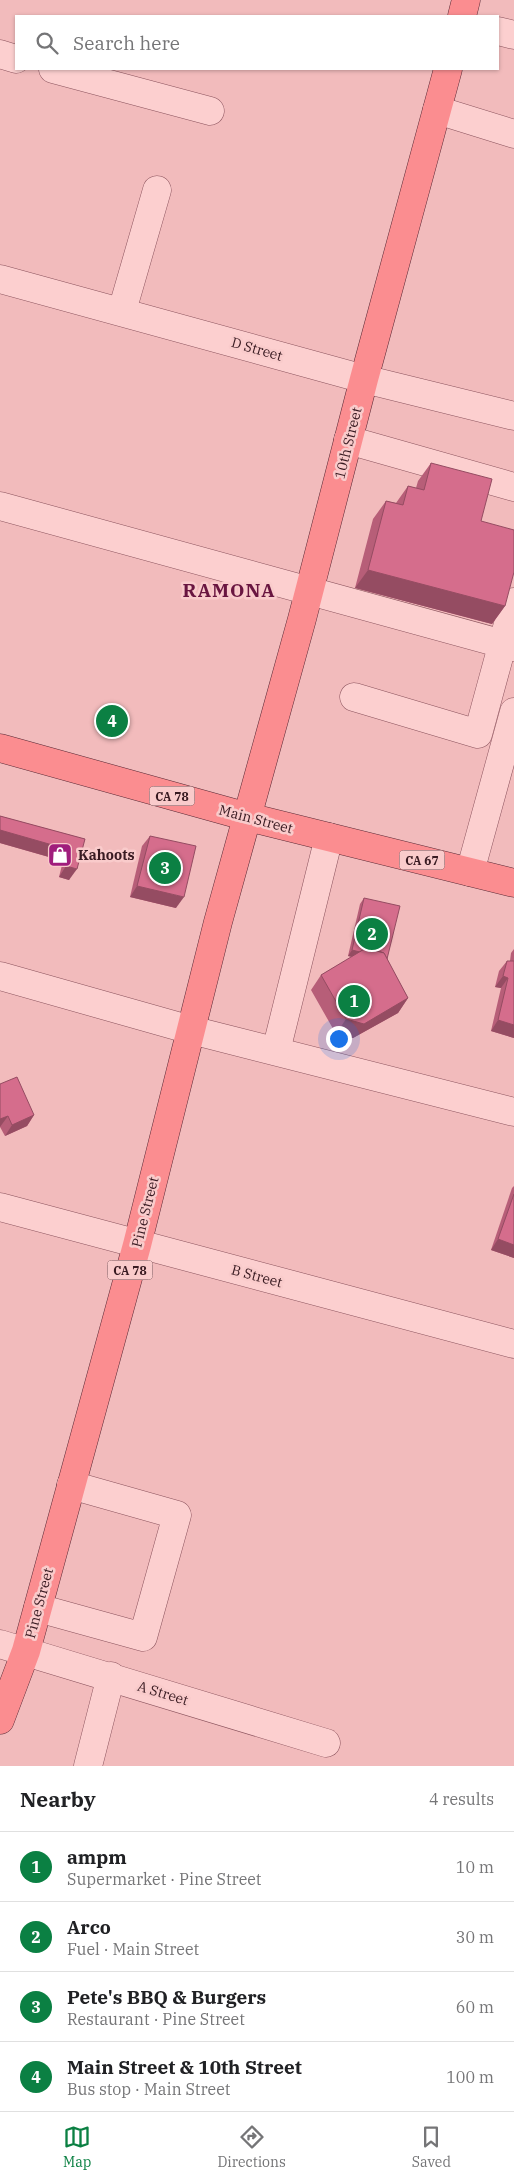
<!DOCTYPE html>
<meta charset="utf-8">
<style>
:root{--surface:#fff;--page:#f2f2f2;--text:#202124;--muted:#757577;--line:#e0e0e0;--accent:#0b8043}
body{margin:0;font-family:"IBM Plex Serif",serif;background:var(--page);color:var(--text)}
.you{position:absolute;left:338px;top:1038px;width:18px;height:18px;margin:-12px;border:4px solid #fff;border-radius:50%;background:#1a73e8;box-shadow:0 0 0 8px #1a73e833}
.badge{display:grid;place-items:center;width:32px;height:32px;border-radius:50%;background:var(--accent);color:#fff;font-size:16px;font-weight:700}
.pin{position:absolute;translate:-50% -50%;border:2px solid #fff;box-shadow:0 1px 5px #0006}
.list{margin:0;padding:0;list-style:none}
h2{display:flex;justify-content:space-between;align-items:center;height:65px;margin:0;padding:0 20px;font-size:21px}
h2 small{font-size:16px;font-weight:400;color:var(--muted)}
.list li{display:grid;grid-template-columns:32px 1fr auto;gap:15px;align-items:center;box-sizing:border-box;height:70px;padding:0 20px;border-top:1px solid var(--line)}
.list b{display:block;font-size:19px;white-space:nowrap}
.list p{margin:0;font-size:16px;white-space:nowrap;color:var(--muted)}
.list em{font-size:16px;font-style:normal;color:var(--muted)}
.icon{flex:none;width:28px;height:28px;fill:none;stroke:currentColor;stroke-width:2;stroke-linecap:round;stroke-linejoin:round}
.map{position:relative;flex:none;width:514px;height:1766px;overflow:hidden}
.search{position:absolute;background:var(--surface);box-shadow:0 1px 4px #0004;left:15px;right:15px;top:15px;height:55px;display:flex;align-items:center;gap:12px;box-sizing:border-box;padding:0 18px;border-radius:0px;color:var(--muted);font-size:19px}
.sheet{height:345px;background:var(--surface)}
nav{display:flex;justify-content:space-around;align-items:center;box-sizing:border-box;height:70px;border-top:1px solid var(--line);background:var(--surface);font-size:14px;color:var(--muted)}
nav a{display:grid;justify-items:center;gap:2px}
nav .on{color:var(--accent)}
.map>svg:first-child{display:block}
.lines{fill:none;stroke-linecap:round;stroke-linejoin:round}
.minor-casing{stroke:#8b535d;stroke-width:29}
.major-casing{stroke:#582834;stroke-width:29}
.minor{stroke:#fccfcf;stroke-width:28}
.major{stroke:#fb8d90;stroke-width:28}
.wall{fill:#b75e78}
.shaded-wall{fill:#954c62}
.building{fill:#d56d8c;stroke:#954c62}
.labels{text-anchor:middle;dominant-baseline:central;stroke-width:5;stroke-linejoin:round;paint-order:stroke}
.shield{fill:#f9cbcb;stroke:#724f54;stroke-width:1}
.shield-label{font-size:12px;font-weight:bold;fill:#381a21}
.street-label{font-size:14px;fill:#381a21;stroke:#f9cbcb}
.poi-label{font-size:14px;font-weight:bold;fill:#381a21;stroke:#f9cbcb;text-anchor:start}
.district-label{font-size:19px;font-weight:bold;letter-spacing:1px;fill:#691540;stroke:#f9cbcb}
</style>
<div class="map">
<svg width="514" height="1766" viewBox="0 0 514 1766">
<rect width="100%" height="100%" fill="#f2bbbc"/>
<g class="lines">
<defs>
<g id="minor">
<polyline points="498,31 514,35"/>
<polyline points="0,54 16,59"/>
<polyline points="53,69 210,111"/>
<polyline points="437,110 514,134"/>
<polyline points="0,279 364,379 514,416"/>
<polyline points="122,311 157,190"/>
<polyline points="348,440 514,487"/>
<polyline points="0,506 514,647"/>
<polyline points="354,697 478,734 514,602"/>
<polyline points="470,872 514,712"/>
<polyline points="0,976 191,1030 514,1112"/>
<polyline points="276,1051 329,837"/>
<polyline points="0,1207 514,1344"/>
<polyline points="38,1608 143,1637 177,1515 71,1485"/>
<polyline points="0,1644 326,1743"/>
<polyline points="88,1766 111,1676"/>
</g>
<g id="major">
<polyline points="462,16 466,0"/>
<polyline points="0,748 248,817 514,883"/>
<polyline points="0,1720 26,1651 137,1245 218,922 302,619 364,379 448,69"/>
</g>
</defs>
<use href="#minor" class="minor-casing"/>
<use href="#major" class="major-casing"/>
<use href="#minor" class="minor"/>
<use href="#major" class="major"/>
</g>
<g class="wall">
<polygon points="431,463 481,521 505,606 492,624 355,588 373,519 386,501 396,503 408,486 416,488 418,481"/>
<polygon points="0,816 85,839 69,880 59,877 63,861 0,843"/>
<polygon points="150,836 176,908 130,897 142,846"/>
<polygon points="364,898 387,959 408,998 398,1013 353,1038 336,1034 311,990 321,975 352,957 348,956 360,904"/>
<polygon points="514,949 514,1038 491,1031 501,988 495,987 499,971 507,961 510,961 511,953"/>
<polygon points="0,1084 34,1115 27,1126 5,1136 0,1127"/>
<polygon points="514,1186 514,1258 491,1250 512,1188"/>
</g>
<g class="shaded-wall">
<polygon points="368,570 505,606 492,624 355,588"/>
<polygon points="0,830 70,850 63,861 0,843"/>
<polygon points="66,866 77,869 69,880 59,877"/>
<polygon points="137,886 184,897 176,908 130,897"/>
<polygon points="352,950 387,959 383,964 348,956"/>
<polygon points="503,976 508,978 501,988 495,987"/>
<polygon points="408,998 398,1013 353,1038 336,1034 346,1019"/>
<polygon points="498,1020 514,1025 514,1038 491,1031"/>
<polygon points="34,1115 27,1126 5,1136 12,1125"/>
<polygon points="8,1116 0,1127 0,1119"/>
<polygon points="498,1239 514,1245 514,1258 491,1250"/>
</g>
<g class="building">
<polygon points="431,463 492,479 481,521 514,530 514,572 505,606 368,570 386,501 403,505 408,486 424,490"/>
<polygon points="0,816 85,839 77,869 66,866 70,850 0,830"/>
<polygon points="150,836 196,846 184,897 137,886"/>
<polygon points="364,898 400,906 387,959 384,953 366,948 360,952 352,950"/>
<polygon points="366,948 384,953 408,998 364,1024 346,1019 321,975"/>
<polygon points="507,961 514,961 514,1025 498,1020 508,978 503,976"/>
<polygon points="17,1077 34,1115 12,1125 8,1116 0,1119 0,1084"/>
<polygon points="514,1194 514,1245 498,1239"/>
</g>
<defs>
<symbol id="shop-square" viewBox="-11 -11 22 22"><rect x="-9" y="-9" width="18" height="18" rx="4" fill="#a01d7c" stroke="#f9cbcb"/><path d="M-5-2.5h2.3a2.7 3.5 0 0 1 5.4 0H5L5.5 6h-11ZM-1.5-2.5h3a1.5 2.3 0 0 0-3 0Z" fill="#fff"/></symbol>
</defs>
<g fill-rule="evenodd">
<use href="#shop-square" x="46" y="841" width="28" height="28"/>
</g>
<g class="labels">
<g class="shield">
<rect x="149.5" y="786.5" width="45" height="19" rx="4"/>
<rect x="399.5" y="850.5" width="45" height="19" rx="4"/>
<rect x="107.5" y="1260.5" width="45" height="19" rx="4"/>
</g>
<g class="shield-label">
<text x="172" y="796">CA 78</text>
<text x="422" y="860">CA 67</text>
<text x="130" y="1270">CA 78</text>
</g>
<g class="street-label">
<text transform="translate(257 349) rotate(16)">D Street</text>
<text transform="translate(348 443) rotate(-76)">10th Street</text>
<text transform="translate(256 819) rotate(15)">Main Street</text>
<text transform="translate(145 1212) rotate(-76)">Pine Street</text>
<text transform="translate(257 1276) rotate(15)">B Street</text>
<text transform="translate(39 1603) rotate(-75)">Pine Street</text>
<text transform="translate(163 1693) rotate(17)">A Street</text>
</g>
<g class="poi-label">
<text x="78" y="855">Kahoots</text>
</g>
<g class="district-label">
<text x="229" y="590">RAMONA</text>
</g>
</g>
</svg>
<div class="you"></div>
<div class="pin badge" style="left:354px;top:1001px">1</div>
<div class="pin badge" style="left:372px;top:934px">2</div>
<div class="pin badge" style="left:165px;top:868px">3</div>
<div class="pin badge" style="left:112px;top:721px">4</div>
<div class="search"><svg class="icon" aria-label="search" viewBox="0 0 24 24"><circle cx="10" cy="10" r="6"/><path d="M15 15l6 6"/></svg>Search here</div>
</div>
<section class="sheet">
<h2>Nearby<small>4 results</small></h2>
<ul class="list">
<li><span class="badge">1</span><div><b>ampm</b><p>Supermarket · Pine Street</p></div><em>10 m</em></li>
<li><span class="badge">2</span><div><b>Arco</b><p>Fuel · Main Street</p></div><em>30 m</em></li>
<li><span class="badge">3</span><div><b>Pete's BBQ &amp; Burgers</b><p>Restaurant · Pine Street</p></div><em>60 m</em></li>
<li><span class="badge">4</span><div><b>Main Street &amp; 10th Street</b><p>Bus stop · Main Street</p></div><em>100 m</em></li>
</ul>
</section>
<nav>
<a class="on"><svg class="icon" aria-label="map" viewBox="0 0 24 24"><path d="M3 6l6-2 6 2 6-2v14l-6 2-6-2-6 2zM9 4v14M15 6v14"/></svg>Map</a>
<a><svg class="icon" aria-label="directions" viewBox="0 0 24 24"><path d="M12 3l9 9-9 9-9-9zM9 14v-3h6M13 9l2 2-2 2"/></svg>Directions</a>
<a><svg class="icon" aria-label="saved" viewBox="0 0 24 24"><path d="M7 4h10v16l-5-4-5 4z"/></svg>Saved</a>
</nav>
